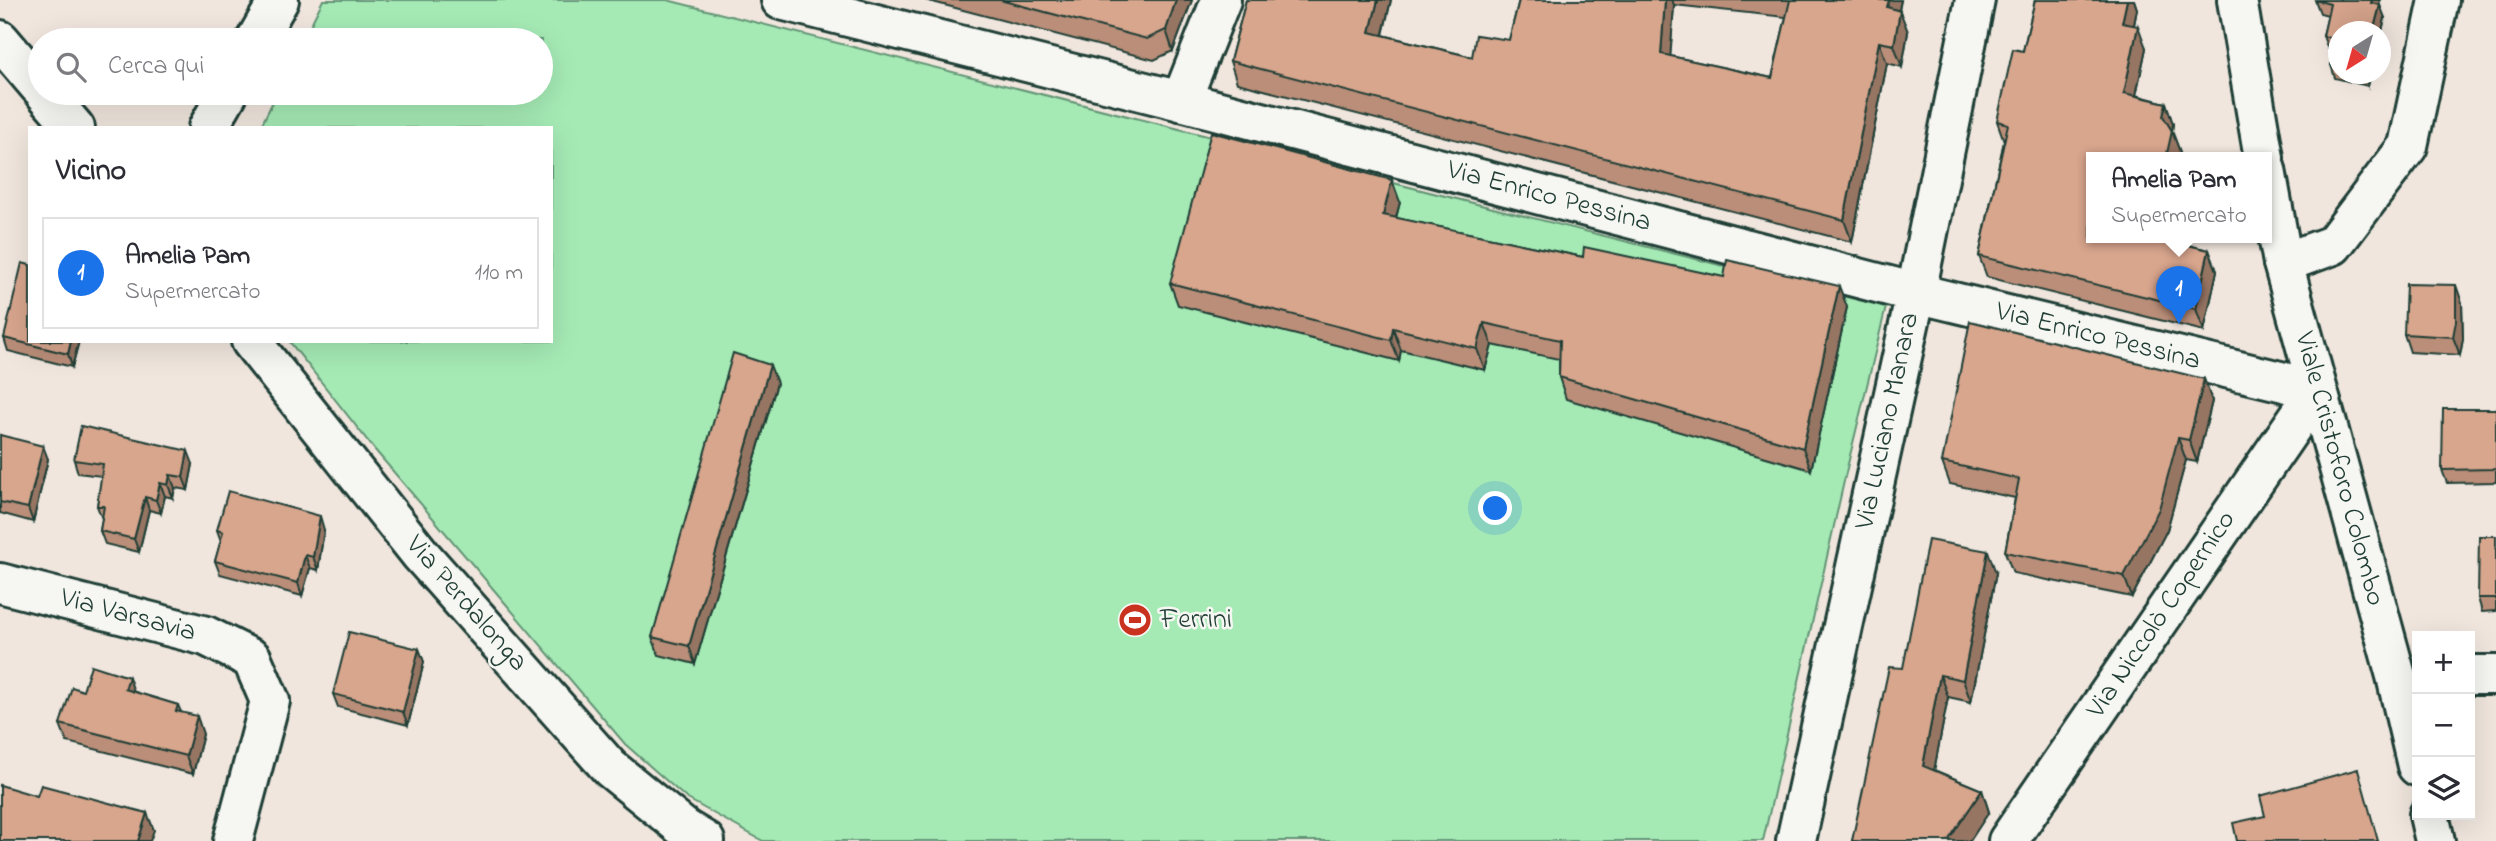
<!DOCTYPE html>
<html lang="it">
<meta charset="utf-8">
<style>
:root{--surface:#fff;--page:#f2f2f3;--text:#2b2b33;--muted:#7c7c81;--line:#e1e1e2;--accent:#1a73e8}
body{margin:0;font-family:"Indie Flower",sans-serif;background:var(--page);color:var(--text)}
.controls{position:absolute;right:21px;bottom:21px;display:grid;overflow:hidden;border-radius:0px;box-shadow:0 7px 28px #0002}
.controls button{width:63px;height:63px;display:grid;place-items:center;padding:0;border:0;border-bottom:2px solid var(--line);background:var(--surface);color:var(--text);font:35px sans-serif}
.compass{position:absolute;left:2328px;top:21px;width:63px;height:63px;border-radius:50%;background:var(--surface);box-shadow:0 7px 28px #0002;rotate:217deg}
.you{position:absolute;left:1496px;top:509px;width:24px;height:24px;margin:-18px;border:5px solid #fff;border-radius:50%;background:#1a73e8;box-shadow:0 0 0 10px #1a73e833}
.badge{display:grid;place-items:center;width:46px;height:46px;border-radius:50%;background:var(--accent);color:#fff;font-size:23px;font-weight:700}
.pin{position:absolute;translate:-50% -58px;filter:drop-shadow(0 2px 4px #0008)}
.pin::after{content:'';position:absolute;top:37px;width:24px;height:21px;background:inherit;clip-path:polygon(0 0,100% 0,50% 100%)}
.popup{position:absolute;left:2086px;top:152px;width:186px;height:91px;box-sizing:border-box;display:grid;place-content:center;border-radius:0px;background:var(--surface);filter:drop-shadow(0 2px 5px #0005);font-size:23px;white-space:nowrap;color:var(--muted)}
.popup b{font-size:26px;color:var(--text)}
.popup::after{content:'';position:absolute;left:50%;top:100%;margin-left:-14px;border:14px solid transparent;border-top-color:var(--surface)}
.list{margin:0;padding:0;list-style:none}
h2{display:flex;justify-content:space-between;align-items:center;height:91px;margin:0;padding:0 28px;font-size:30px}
h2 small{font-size:23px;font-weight:400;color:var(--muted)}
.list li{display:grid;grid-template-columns:46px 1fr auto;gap:21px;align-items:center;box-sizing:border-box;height:112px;margin:0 14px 14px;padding:0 14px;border:2px solid var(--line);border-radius:0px}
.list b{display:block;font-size:26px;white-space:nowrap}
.list p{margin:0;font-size:23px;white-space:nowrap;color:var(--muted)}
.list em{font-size:23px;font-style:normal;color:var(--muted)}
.icon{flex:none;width:38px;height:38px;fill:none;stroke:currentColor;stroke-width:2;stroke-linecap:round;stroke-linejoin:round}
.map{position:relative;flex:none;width:2496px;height:841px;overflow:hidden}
.search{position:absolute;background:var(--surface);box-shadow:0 7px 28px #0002;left:28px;top:28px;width:525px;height:77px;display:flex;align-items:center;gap:18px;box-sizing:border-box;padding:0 24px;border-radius:38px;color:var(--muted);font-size:26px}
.panel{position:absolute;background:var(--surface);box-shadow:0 7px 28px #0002;left:28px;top:126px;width:525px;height:217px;border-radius:0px}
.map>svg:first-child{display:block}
.green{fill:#a5eab5;stroke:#629474;stroke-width:2}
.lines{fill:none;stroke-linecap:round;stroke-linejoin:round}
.minor-casing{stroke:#1f3d34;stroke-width:44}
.major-casing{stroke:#1f3d34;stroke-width:44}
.minor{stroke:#f6f6f2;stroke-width:38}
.major{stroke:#f6f6f2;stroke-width:38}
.wall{fill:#ba8e79;stroke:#1f3d34;stroke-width:2;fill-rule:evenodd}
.shaded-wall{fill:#977463;stroke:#1f3d34;stroke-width:2}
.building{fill:#d8a58d;stroke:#1f3d34;stroke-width:2}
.labels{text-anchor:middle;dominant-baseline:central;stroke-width:5;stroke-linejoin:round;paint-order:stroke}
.street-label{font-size:28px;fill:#1f3d34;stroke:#f6f6f2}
.poi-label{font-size:28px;fill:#1f3d34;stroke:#f6f6f2;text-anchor:start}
</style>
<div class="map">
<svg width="2496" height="841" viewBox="0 0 2496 841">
<rect width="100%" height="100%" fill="#f0e6de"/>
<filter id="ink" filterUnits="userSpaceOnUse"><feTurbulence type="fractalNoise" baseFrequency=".0143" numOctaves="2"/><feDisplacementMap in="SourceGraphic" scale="14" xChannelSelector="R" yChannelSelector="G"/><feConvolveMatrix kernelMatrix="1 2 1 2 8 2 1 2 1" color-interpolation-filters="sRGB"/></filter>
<g filter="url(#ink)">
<polygon class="green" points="323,0 667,0 1886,307 1847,468 1763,841 763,841 686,798 625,744 375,450 289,341 551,341 551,128 260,128 277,93 541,93 541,40 303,40"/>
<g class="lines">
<defs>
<g id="minor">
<polyline points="781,0 1181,101 1916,293 2317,390 2008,841"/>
<polyline points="0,40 40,87"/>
<polyline points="256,40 279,0"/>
<polyline points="45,93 75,128"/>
<polyline points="1181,101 1221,0"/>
<polyline points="208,128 228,93"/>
<polyline points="2283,263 2333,245 2408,146 2439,0"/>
<polyline points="251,341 421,555 610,768 685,829 705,841"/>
<polyline points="0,583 206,636 252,659 270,701 233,841"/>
<polyline points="2470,675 2496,675"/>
<polyline points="1796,841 1916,293 1975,0"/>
</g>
<g id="major">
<polyline points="2237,0 2264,158"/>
<polyline points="2266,170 2283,263 2396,676 2417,766"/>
<polyline points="2429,815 2435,841"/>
</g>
</defs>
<use href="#minor" class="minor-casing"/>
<use href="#major" class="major-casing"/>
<use href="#minor" class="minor"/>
<use href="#major" class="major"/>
</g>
<g class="wall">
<polygon points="925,0 1192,0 1173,51 1154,60"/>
<path d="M1246 0H1391L1383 35 1472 57 1509 40 1519 0H1901L1899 10 1908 32 1902 67 1887 63 1852 242 1237 83 1230 61ZM1674 5 1786 17 1772 78 1670 56Z"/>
<polygon points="2035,0 2134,0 2137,9 2134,25 2146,48 2136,95 2166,103 2173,124 2172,131 2180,152 2179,158 2091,158 2171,241 2209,250 2217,271 2204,331 1987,277 1979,256 2004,141 1997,121 2023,51"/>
<polygon points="2315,0 2379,5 2385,18 2381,35 2381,32 2339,32 2339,74 2371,74 2368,86 2335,78 2331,65 2334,51 2328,49 2323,36 2328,15 2320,13"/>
<polygon points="1400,202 1396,218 1583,257 1847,307 1811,470 1566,399 1559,377 1559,359 1492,345 1485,370 1401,350 1399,361 1178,305 1170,283"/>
<polygon points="2462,303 2463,339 2460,355 2410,352 2404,334"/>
<polygon points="4,338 79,341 72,367 8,351"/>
<polygon points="2204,379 2212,401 2197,462 2186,460 2167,530 2132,597 2013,573 2005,552 2015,498 1950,484 1942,462"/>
<polygon points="777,383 695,664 659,655 652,637"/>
<polygon points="2496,409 2496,482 2447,483 2442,470"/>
<polygon points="0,435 48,459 33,522 0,513"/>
<polygon points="74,460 193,464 188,490 175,488 173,498 165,496 161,513 149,510 139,552 105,544 100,531 102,519 97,506 102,476 78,473"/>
<polygon points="217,530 324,530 318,570 310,568 302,596 220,574 215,561 221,541"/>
<polygon points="2496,536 2496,611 2482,612 2478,598"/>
<polygon points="1996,573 1971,702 1948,697 1934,770 1982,790 1989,812 1852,841 1903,668"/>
<polygon points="419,649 424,662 408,725 338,707 333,694"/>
<polygon points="83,691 134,692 178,705 181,712 203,734 193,774 67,742 60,724"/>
</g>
<g class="shaded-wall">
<polygon points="1176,0 1192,0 1173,51 1166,30"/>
<polygon points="1378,0 1391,0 1378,54 1370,32"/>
<polygon points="1665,0 1672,0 1674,5 1669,75 1661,54"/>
<polygon points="1889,0 1901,0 1895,28 1887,7"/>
<polygon points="2127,0 2134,0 2137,9 2130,45 2122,23"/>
<polygon points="2372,0 2380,0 2376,16 2371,3"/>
<polygon points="2380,5 2385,18 2381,35 2381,32 2373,32"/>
<polygon points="1900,11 1908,32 1902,67 1894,45"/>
<polygon points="2138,26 2146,48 2132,114 2124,93"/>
<polygon points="1879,42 1887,63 1852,242 1844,220"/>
<polygon points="2364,74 2371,74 2368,86"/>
<polygon points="2166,103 2173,124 2172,131 2180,152 2179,158 2167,158 2163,116"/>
<polygon points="1392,180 1400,202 1391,237 1383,215"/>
<polygon points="2209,250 2217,271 2204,331 2196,309"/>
<polygon points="2456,285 2462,303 2463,339 2460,355 2453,337"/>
<polygon points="1839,286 1847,307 1811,470 1803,448"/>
<polygon points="1484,323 1492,345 1485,370 1477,349"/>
<polygon points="1393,328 1401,350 1399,361 1391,340"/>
<polygon points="71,341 79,341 72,367 68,354"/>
<polygon points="770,365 777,383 695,664 689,646"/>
<polygon points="2204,379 2212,401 2197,462 2189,440"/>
<polygon points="2178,438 2186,460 2167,530 2132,597 2124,576"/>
<polygon points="43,446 48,459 33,522 28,508"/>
<polygon points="188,451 193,464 188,490 183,477"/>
<polygon points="170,475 175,488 173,498 168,485"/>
<polygon points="160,483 165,496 161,513 156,500"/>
<polygon points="145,497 149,510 139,552 134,539"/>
<polygon points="320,516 324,530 318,570 313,557"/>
<polygon points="1988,551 1996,573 1971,702 1963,680"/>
<polygon points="305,555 310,568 302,596 298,583"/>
<polygon points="419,649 424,662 408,725 403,712"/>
<polygon points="1940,675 1948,697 1931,787 1923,766"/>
<polygon points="129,677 135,695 125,689"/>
<polygon points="197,716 203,734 193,774 186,756"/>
<polygon points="1982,790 1989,812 1970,841 1948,841"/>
<polygon points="147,813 154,830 150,841 138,841"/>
</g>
<g class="building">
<polygon points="1000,0 1176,0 1166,30 1147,39"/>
<polygon points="1246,0 1378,0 1370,32 1472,57 1476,35 1509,40 1519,0 1665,0 1661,54 1772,78 1790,0 1889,0 1887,7 1900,11 1894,45 1879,42 1844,220 1230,61"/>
<polygon points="2035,0 2127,0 2122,23 2138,26 2124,93 2166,103 2163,116 2172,131 2166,158 2091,158 2091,238 2158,238 2209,250 2196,309 1979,256 2008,124 1997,121 2013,49 2023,51"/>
<polygon points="2315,0 2372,0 2371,3 2380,5 2373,32 2339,32 2339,67 2331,65 2337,40 2323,36 2330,4"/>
<polygon points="1211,132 1392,180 1383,215 1583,257 1584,247 1724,277 1727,260 1839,286 1803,448 1559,377 1560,340 1484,323 1477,349 1393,328 1391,340 1170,283"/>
<polygon points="22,263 30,265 30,341 71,341 68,354 4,338"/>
<polygon points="2406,284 2456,285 2456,321 2453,337 2404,334"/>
<polygon points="1970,321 2204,379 2189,440 2178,438 2159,509 2124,576 2005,552 2019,479 1942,462"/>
<polygon points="733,353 770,365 689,646 652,637"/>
<polygon points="2443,409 2496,409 2496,469 2442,470"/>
<polygon points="81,426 188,451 183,477 170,475 168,485 160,483 156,500 145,497 134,539 100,531 104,506 97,506 103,464 74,460"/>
<polygon points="0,435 43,446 28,508 0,502"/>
<polygon points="228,491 320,516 313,557 305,555 298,583 215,561 223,532 217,530"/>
<polygon points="2479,536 2496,536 2496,598 2478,598"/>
<polygon points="1928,540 1988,551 1963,680 1940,675 1923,766 1982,790 1948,841 1852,841 1889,667 1903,668"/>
<polygon points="349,632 419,649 403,712 333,694"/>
<polygon points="91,665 129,677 125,689 178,705 176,711 197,716 186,756 60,724 72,687 83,691"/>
<polygon points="2358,769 2378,841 2237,841 2233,823 2265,816 2260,796"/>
<polygon points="0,785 37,796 41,785 147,813 138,841 0,841"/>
</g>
</g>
<defs>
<symbol id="stadium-disc" viewBox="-11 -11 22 22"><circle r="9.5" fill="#c8321e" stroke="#f6f6f2"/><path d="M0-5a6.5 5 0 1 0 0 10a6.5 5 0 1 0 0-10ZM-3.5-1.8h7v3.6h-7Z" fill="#fff"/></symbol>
</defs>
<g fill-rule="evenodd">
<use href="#stadium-disc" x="1116" y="601" width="38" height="38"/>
</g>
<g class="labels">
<g class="street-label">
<text transform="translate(1549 197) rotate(15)">Via Enrico Pessina</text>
<text transform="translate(2098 337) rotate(14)">Via Enrico Pessina</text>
<text transform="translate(1888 421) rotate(-78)">Via Luciano Manara</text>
<text transform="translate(2339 469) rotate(75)">Viale Cristoforo Colombo</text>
<text transform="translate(466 604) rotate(49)">Via Perdalonga</text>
<text transform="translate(2162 615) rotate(-56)">Via Niccolò Copernico</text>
<text transform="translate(128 616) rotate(15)">Via Varsavia</text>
</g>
<g class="poi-label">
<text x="1160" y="620">Ferrini</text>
</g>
</g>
</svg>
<div class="controls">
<button>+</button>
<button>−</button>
<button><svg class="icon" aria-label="layers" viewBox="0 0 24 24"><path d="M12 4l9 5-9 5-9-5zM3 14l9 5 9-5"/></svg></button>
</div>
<svg class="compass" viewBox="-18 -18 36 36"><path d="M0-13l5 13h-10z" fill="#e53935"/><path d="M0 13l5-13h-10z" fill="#7c7c81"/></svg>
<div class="you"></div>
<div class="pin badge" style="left:2179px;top:324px">1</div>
<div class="popup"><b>Amelia Pam</b>Supermercato</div>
<div class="search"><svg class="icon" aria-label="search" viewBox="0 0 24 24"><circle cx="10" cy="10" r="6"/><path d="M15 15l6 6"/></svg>Cerca qui</div>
<section class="panel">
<h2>Vicino<small></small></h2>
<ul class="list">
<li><span class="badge">1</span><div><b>Amelia Pam</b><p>Supermercato</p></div><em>110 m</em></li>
</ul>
</section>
</div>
